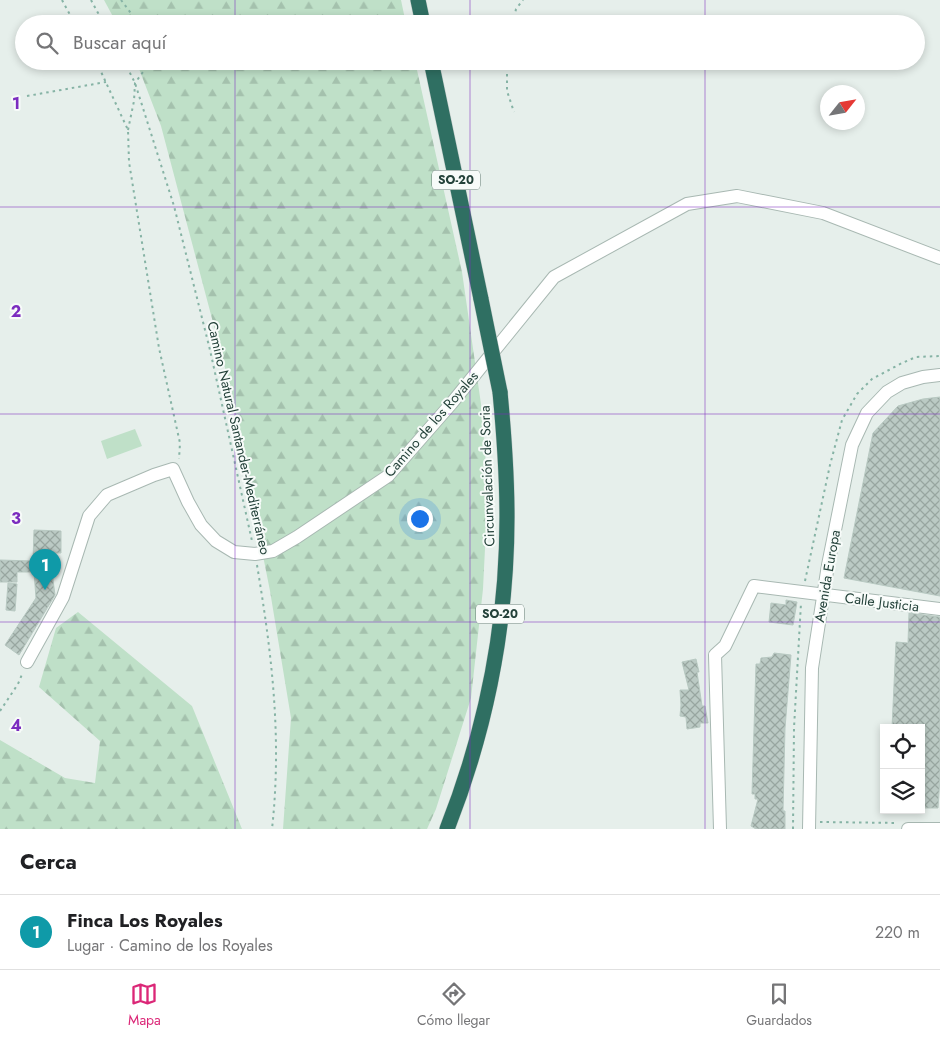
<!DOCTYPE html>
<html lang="es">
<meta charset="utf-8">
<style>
:root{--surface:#fff;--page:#f2f2f2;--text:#202124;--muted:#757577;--line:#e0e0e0;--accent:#db2777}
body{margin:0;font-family:Jost,sans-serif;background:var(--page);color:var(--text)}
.controls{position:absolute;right:15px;bottom:15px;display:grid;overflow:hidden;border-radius:0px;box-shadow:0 2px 8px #0003}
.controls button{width:45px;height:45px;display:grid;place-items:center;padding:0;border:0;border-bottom:1px solid var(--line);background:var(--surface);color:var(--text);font:25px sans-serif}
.compass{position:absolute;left:820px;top:85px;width:45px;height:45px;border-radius:50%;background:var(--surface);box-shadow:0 2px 8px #0003;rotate:59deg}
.you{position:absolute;left:419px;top:518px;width:18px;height:18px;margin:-12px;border:4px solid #fff;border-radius:50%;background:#1a73e8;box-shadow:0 0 0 8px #1a73e833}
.badge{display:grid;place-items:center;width:32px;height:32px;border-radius:50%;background:var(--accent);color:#fff;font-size:16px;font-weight:700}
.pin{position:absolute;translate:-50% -41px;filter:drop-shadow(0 1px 2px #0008)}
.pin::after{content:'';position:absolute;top:26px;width:18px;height:15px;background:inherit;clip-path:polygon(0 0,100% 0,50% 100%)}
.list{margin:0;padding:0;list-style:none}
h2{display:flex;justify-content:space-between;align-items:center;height:65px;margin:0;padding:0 20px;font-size:21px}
h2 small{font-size:16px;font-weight:400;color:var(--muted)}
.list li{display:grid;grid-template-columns:32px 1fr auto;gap:15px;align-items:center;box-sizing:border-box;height:75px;padding:0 20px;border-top:1px solid var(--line)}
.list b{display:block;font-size:19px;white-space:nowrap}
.list p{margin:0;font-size:16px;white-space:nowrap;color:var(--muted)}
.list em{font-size:16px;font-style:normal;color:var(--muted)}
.icon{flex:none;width:28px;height:28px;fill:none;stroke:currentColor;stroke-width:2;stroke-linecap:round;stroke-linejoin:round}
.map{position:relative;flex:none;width:940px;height:829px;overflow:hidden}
.search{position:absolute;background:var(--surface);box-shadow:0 2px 8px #0003;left:15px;right:15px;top:15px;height:55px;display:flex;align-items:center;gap:12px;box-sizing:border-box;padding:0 18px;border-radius:28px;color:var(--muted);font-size:19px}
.sheet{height:140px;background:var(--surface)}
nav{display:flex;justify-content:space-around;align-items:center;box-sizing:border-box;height:70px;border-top:1px solid var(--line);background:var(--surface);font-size:14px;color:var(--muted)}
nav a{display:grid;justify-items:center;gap:2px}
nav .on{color:var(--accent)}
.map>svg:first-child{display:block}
.forest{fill:url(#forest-firs)}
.pitch{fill:#bfe0c8}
.building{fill:url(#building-cross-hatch);stroke:#b8c9c2}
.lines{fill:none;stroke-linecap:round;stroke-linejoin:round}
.street-casing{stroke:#a8b8b2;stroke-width:14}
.highway-casing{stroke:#c2cac8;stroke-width:16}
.path{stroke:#86b3a5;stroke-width:2;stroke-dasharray:2.5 4;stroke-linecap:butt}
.street{stroke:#fff;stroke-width:12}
.highway{stroke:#2f6f62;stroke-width:15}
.highway-bridge-casing{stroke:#c2cac8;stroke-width:16;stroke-linecap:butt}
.highway-bridge{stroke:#2f6f62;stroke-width:15}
.grid{fill:none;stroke:#7b2cbf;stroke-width:1;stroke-opacity:0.55}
.labels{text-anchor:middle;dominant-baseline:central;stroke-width:4;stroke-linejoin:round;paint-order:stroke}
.shield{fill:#f7fbf9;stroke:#637a73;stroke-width:1}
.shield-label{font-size:12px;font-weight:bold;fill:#24423a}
.street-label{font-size:14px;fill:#24423a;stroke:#f7fbf9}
.grid-label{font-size:16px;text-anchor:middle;font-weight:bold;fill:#7b2cbf;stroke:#f7fbf9;stroke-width:4;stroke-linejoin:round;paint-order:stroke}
</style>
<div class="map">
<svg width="940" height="829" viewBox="0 0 940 829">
<defs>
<pattern id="forest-firs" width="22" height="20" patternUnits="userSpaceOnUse" patternTransform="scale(1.25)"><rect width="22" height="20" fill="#bfe0c8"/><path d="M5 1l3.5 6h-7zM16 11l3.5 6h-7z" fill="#a4c1ad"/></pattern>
<pattern id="building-cross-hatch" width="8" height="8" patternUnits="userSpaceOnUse" patternTransform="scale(1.25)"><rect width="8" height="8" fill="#bbcac4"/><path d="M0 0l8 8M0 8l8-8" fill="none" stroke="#98a6a0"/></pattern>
</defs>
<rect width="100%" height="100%" fill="#e6efeb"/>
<g class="forest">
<polygon points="104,0 401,0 406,24 117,24"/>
<polygon points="136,61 415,61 462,272 481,404 488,488 483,589 471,698 436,809 427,829 283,829 291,718 270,591 228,379 161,126"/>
<polygon points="78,612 192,706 242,829 0,829 0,740 65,778 95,783 100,741 39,687 56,628"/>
</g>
<polygon class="pitch" points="135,429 142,446 107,459 101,441"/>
<g class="building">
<polygon points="940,397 940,596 844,578 873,433 898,406 923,399"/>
<polygon points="34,530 61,531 61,553 52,553 51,565 55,595 19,655 5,645 36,598 34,572 17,572 17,582 0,582 0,560 33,561"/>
<polygon points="8,583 17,584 15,611 6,610"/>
<polygon points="786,600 797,602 793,625 769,622 771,603 786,605"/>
<polygon points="909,613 940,617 940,778 938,808 921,808 921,728 892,728 896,642 908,643"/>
<polygon points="774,653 791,655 785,728 783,811 785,811 785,829 756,829 751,826 758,799 755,799 755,794 752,794 756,664 760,664 761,658 772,657"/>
<polygon points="696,659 699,672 697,672 702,706 705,706 708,723 700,723 700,727 687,729 686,717 680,716 681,705 680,690 689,690 682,662"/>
</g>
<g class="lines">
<defs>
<g id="street">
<polyline points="27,662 63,597 89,516 107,495 154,475 173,469 188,502 201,525 216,541 234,552 255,554 273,551 297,537 388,476 451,404 554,277 687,204 737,196 823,213 940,258"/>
<polyline points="720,829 715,655 725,646 754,586 940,609"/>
<polyline points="809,829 812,668 828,565 852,445 867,413 887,392 902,383 923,377 940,375"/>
<polyline points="908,829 940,829"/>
</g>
<g id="highway">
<polyline points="418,0 423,24"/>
<polyline points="431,61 481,299"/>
<path d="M447 829C486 730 507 623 507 517 507 475 504 434 500 392"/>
</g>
</defs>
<use href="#street" class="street-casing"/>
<use href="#highway" class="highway-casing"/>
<g class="path">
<polyline points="62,0 75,24"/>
<polyline points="91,0 104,24"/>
<polyline points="121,0 139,24"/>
<polyline points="513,24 516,9 523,0"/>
<polyline points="96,61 128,130 129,162 159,348 180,443 179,459"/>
<polyline points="124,61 135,83 174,206 210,350 252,541"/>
<polyline points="507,61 507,91 514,112"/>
<polyline points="27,96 106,82"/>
<polyline points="128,130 134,101 135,83 143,72 143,61"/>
<path d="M257 565C272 655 282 738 272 829"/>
<polyline points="805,581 830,465 842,420 857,394 872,379 902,363 916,357 940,356"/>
<polyline points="0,711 18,684 23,672"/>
<polyline points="820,822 898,823"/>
<polyline points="793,829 794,728 801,603"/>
</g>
<use href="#street" class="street"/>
<use href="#highway" class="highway"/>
<defs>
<polyline id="highway-bridge" points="481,299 500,392"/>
</defs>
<use href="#highway-bridge" class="highway-bridge-casing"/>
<use href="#highway-bridge" class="highway-bridge"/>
</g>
<path class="grid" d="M235 0V24M470 0V24M705 0V24M235 61V829M470 61V829M705 61V829M0 207H940M0 414H940M0 622H940"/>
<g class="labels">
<g class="shield">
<rect x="432" y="170.5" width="48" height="19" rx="4"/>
<rect x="476" y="604.5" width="48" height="19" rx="4"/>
</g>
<g class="shield-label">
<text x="456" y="180">SO-20</text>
<text x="500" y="614">SO-20</text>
</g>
<g class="street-label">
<text transform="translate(431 424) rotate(-49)">Camino de los Royales</text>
<text transform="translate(239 438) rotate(77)">Camino Natural Santander-Mediterráneo</text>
<text transform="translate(487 476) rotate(-92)">Circunvalación de Soria</text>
<text transform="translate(827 576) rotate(-80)">Avenida Europa</text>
<text transform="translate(882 602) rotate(7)">Calle Justicia</text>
</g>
</g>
<g class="grid-label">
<text x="16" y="109">1</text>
<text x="16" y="317">2</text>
<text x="16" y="524">3</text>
<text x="16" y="731">4</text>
</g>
</svg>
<div class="controls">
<button><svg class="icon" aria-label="locate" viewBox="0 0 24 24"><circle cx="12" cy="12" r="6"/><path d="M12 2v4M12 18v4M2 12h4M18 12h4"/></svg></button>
<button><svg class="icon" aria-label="layers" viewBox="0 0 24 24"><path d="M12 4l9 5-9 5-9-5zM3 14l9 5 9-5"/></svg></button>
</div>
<svg class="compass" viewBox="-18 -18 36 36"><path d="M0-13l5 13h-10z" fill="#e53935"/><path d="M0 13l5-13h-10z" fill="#757577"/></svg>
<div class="you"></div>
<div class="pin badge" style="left:45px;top:590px;background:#0f9aa8">1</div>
<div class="search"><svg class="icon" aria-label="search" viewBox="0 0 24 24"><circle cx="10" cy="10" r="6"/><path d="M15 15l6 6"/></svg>Buscar aquí</div>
</div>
<section class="sheet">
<h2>Cerca<small></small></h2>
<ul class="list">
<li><span class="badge" style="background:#0f9aa8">1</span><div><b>Finca Los Royales</b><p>Lugar · Camino de los Royales</p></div><em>220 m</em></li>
</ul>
</section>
<nav>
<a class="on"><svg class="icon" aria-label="map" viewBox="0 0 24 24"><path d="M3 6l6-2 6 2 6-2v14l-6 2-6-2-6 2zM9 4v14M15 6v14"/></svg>Mapa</a>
<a><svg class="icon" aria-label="directions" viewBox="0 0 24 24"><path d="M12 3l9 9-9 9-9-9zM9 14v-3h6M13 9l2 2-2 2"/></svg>Cómo llegar</a>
<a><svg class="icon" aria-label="saved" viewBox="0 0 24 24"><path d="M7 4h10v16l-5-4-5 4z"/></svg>Guardados</a>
</nav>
